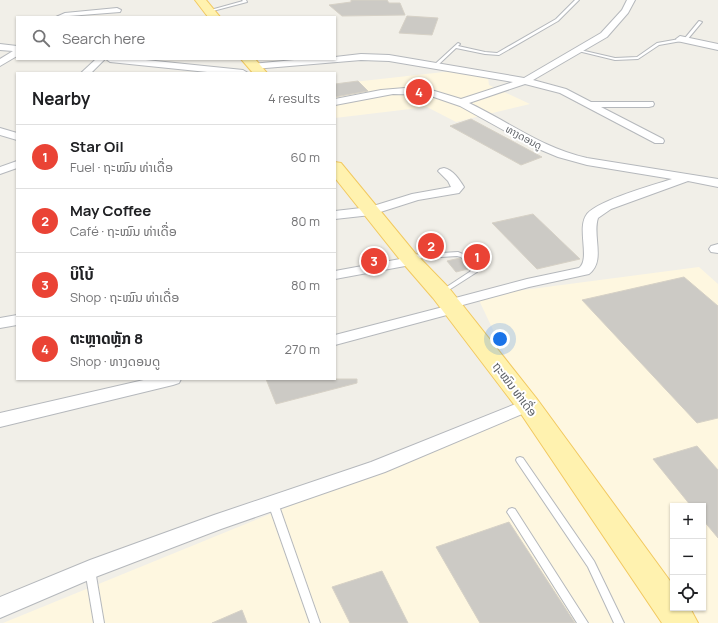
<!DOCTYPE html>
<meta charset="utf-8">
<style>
:root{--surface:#fff;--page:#f2f2f2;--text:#202124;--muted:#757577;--line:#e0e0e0;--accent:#ea4335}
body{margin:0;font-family:Manrope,"Noto Sans Lao",sans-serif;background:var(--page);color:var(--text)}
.controls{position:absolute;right:12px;bottom:12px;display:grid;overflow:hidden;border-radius:0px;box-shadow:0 1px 3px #0004}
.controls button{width:36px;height:36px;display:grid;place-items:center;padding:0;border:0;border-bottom:1px solid var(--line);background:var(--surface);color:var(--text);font:20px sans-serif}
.you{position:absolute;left:500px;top:339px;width:14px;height:14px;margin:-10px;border:3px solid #fff;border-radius:50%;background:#1a73e8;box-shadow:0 0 0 6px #1a73e833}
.badge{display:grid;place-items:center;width:26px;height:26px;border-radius:50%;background:var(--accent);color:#fff;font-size:13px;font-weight:700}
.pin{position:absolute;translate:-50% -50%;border:2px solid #fff;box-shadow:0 1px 4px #0006}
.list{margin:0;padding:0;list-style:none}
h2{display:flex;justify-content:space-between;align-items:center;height:52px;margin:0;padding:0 16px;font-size:17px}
h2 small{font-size:13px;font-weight:400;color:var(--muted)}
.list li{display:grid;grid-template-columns:26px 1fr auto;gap:12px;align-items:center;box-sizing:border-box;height:64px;padding:0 16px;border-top:1px solid var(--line)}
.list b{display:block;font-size:15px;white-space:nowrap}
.list p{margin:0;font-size:13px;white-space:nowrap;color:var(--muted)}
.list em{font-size:13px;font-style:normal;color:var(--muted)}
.icon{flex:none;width:22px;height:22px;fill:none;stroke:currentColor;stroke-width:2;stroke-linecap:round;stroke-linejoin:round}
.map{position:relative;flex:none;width:718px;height:623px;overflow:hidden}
.search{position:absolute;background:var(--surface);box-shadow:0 1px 3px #0004;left:16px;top:16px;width:320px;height:44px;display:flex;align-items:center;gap:10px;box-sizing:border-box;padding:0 14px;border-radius:0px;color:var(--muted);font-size:15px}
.panel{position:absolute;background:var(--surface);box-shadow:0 1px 3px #0004;left:16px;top:72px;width:320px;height:308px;border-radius:0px}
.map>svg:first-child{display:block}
.commercial{fill:#fef7e0;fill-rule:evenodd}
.building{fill:#cccac5;stroke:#d6d1c6}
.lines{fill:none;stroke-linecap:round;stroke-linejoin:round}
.lane-casing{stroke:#b5b8bc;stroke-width:2}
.street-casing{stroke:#b5b8bc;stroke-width:2}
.primary-casing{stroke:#f2c960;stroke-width:2}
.lane{fill:#fff;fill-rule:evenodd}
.street{fill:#fff;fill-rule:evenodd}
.primary{fill:#fff2af;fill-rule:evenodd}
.labels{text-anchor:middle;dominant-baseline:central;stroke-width:4;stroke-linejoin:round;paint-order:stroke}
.far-street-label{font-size:10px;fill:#5f6368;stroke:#fff}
.street-label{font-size:12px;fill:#5f6368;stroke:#fff}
</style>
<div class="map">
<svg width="718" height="623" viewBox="0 0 718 623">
<rect width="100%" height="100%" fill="#f1efe8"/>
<g class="commercial">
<polygon points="471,69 488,78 489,85 530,104 456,122 427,107 335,118 335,84"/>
<path d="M699 267 718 284V623H3L530 408 477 296ZM673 506H703V608H673Z"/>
</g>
<g class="building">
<polygon points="351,0 387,0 389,3 400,3 405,15 342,16 329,5 351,2"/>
<polygon points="407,16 438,18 432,35 399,33"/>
<polygon points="358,81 368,91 335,97 335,84"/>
<polygon points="471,119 542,157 521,165 450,126"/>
<polygon points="533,214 580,259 537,269 492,223"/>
<polygon points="460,258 468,269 456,272 447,261"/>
<polygon points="684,277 718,306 718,418 697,423 582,300"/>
<polygon points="266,379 357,379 357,383 276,404"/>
<polygon points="697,446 718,470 718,538 703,520 703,506 691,506 653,459"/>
<polygon points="509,522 575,623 480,623 436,547"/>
<polygon points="382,571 408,623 350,623 332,587"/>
<polygon points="242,610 247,623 212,623"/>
</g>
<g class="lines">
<defs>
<g id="lane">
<polygon points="242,0 246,0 247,2 209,12 207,11 243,1"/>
<polygon points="575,0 579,0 558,21 499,55 485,54 456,48 437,66 434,65 458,43 460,44 458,46 485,52 497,53 556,19"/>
<polygon points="699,21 702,22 687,40 659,45 638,59 615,60 574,50 576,49 615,58 637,57 657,43 685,38"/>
<polygon points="458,252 465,255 477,272 441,295 439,294 438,293 439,292 471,271 461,257 457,256 409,259 406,257 409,255"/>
<polygon points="520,457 523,458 594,561 624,623 614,623 588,567 517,462 516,460 517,458"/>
<polygon points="273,499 276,500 278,503 320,623 310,623 268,503 270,500"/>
<polygon points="512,508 515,509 588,623 577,623 509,515 507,512 509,509"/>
<polygon points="90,566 94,567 95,570 104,623 94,623 85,570 86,567"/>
</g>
<g id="street">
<path d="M627 0H635L628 13 607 37 533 80 566 89 591 102H653L654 104 653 106 649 107H601L663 139 664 141 663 143H655L560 93 525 84 469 103C509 122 544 149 587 158L718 179V187L688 181 611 209 598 218C592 236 606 261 589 274L529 287 459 306 460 309 458 312 335 345V335L443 307 442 304 444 301 527 279 579 268C591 259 576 228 587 214 599 200 653 185 672 179L587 165 558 157 534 147 460 106 428 95 393 94 335 105V99L381 90 405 88 428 89 461 99 513 82 389 61 361 60 254 69 249 66 251 64 305 59H335V57L361 54 389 55 524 78 601 33 622 10Z"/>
<polygon points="117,8 121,10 120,12 56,17 65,13"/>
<polygon points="680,36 718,44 718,50 677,41 676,39"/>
<polygon points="0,44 17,46 17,56 0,66 0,59 13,51 0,50"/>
<polygon points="96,59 105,59 91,73 81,73"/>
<polygon points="106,59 136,59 243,70 248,73 217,73 110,62"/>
<polygon points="0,128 17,133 17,140 0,135"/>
<polygon points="17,161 17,168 0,174 0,167"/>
<path d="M444 168C453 170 459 179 464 187L459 193 418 200 371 215 335 219V211L370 207 412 194 451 187 448 181 438 171 440 169Z"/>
<polygon points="718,244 718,253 711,252 709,249 711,246"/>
<polygon points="411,257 416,258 418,261 416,264 335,279 335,271"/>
<polygon points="17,315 17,325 0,328 0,318"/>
<polygon points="148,379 181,379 179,383 173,385 0,427 0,413"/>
<polygon points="528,399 534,401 537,405 534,409 385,472 221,529 98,576 0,618 0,597 90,560 214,515 371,462"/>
</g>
<g id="primary">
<polygon points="195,0 206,0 220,17 208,17"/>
<polygon points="241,59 255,59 267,73 253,73"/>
<polygon points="335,162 341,163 415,253 449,288 537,399 673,585 673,608 690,608 698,623 662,623 519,411 433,298 401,261 335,178"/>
</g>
</defs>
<use href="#lane" class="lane-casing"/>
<use href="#street" class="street-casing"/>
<use href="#primary" class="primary-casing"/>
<use href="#lane" class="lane"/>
<use href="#street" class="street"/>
<use href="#primary" class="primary"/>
</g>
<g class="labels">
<g class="far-street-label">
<text transform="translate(524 137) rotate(28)">ທາງດອນດູ</text>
</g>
<g class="street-label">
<text transform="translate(515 389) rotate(53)">ຖະໝົນ ທ່າເດື່ອ</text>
</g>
</g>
</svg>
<div class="controls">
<button>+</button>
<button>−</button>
<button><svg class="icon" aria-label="locate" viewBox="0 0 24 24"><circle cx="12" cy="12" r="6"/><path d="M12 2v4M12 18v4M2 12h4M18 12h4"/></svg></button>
</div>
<div class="you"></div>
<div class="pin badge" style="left:477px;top:257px">1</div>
<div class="pin badge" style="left:431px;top:246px">2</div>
<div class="pin badge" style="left:374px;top:261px">3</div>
<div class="pin badge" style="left:419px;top:92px">4</div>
<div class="search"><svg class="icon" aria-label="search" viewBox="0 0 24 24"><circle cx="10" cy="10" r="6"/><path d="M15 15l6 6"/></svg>Search here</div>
<section class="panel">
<h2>Nearby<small>4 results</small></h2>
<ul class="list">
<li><span class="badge">1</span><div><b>Star Oil</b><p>Fuel · ຖະໝົນ ທ່າເດື່ອ</p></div><em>60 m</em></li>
<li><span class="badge">2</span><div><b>May Coffee</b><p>Café · ຖະໝົນ ທ່າເດື່ອ</p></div><em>80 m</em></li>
<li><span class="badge">3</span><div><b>ບິໂບ້</b><p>Shop · ຖະໝົນ ທ່າເດື່ອ</p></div><em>80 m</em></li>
<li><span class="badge">4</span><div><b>ຕະຫຼາດຫຼັກ 8</b><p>Shop · ທາງດອນດູ</p></div><em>270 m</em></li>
</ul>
</section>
</div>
